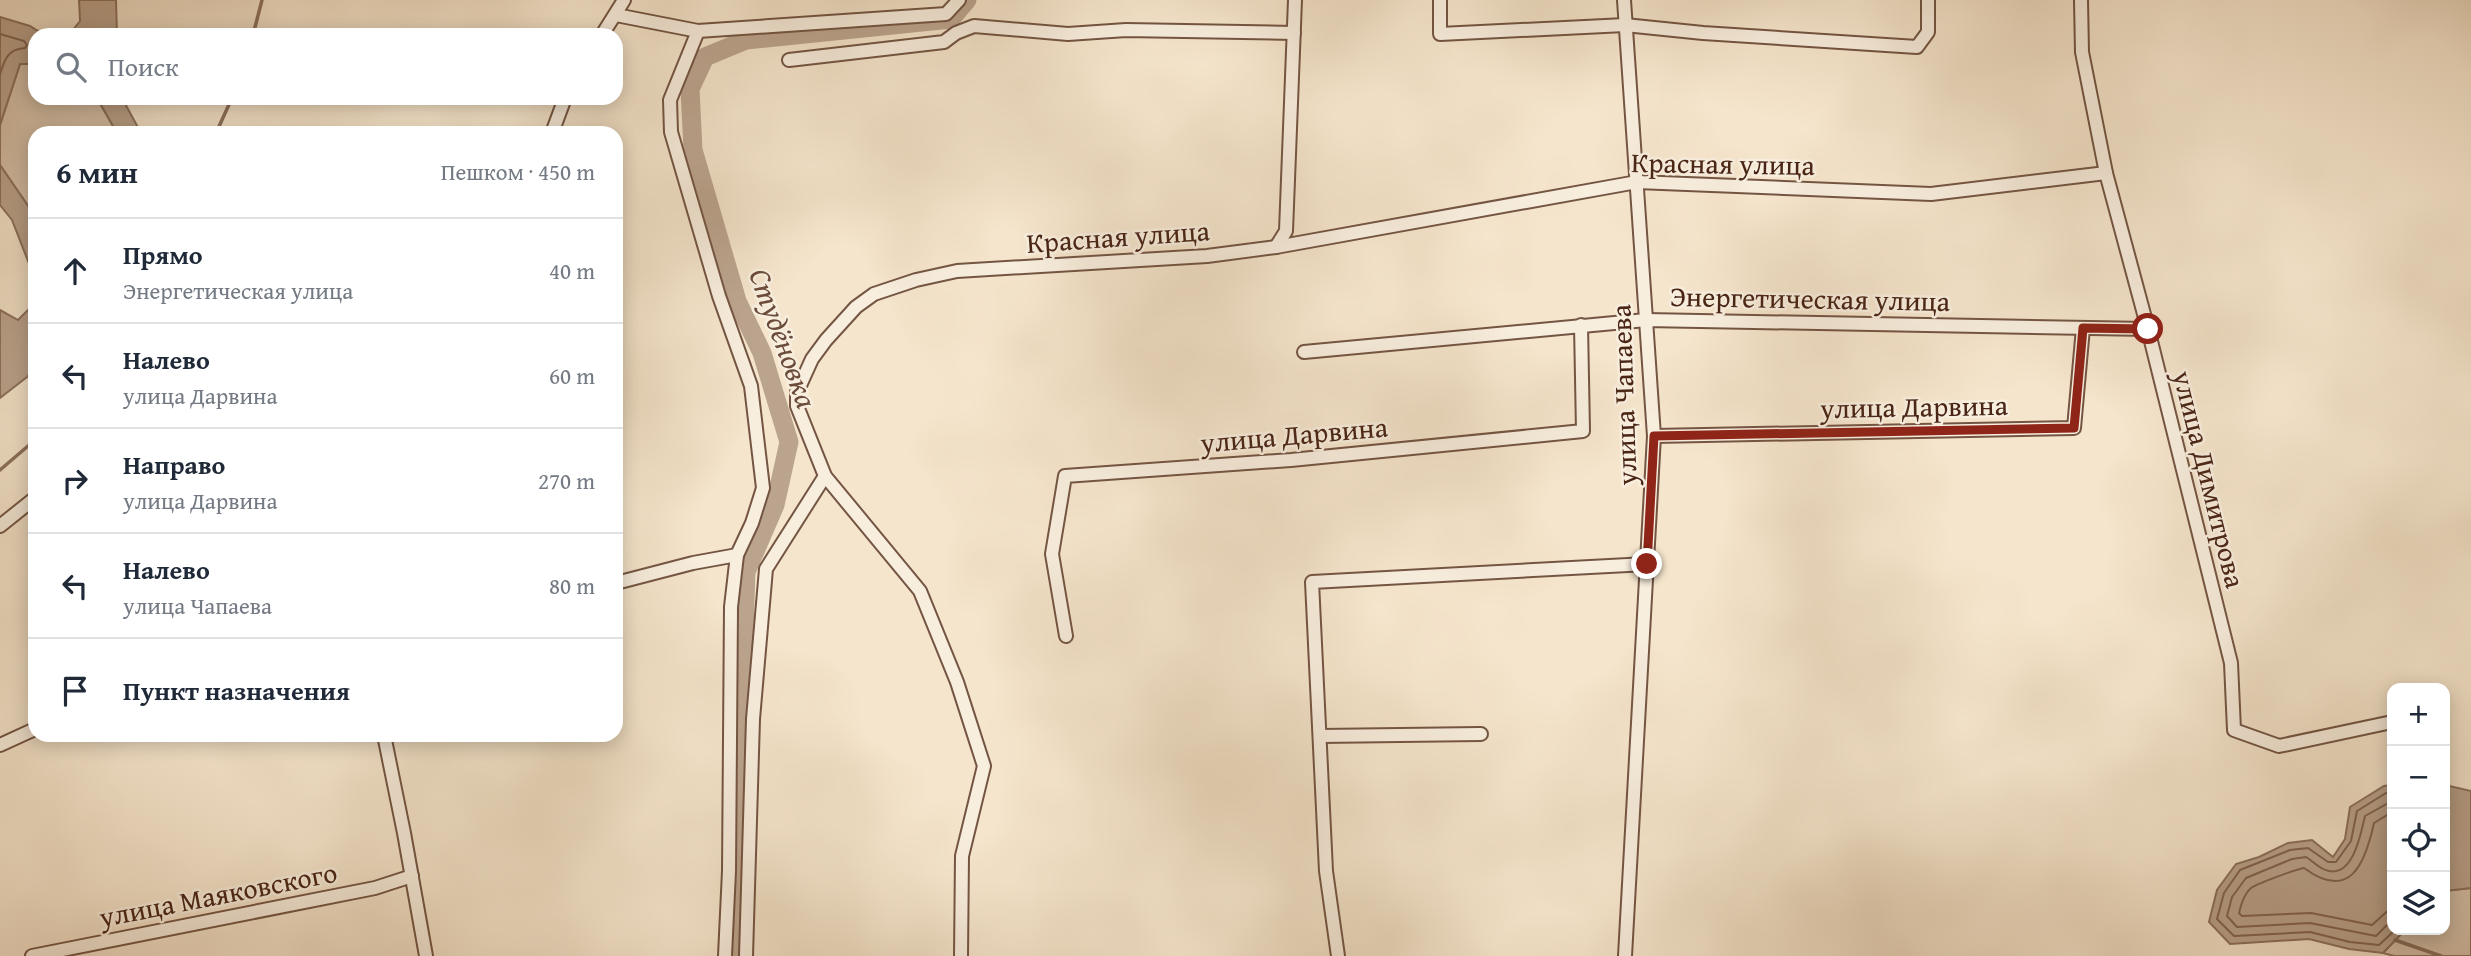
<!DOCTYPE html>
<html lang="ru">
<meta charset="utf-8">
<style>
:root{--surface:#fff;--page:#f2f2f3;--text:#1f2937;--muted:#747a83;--line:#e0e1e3}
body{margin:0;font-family:"Gentium Book Plus",serif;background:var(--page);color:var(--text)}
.controls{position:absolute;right:21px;bottom:21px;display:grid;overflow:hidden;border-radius:14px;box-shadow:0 4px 18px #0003}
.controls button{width:63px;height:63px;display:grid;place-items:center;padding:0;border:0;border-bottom:2px solid var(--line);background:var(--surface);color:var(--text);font:35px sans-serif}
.stop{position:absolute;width:21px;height:21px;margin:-16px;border:5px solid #8f2418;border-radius:50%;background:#fff}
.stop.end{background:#8f2418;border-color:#fff;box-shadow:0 2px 7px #0008}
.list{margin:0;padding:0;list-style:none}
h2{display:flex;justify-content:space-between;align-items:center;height:91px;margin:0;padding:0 28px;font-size:30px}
h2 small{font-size:23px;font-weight:400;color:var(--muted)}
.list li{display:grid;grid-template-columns:46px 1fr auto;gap:21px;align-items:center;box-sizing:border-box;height:105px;padding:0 28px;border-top:2px solid var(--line)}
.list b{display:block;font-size:26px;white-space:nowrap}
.list p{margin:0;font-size:23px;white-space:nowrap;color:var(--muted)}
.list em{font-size:23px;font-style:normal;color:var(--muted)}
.icon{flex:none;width:38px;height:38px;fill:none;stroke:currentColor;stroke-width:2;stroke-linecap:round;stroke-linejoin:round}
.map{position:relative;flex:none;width:2471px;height:956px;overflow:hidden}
.search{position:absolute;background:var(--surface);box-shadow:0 4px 18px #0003;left:28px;top:28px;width:595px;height:77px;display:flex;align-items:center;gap:18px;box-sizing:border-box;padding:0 24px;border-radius:21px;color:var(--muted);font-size:26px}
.panel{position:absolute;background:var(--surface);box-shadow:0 4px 18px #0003;left:28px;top:126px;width:595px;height:616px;border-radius:21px}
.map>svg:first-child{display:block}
.green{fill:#d8c4ad;stroke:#907461;stroke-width:2}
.water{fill:#bba48e;stroke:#8d715e;stroke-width:2}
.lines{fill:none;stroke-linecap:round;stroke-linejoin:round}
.shore{stroke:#826452;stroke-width:2}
.stream{stroke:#8d715e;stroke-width:3.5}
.river{stroke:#bba48e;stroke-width:19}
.street-casing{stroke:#745543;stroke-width:16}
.street{stroke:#f8eede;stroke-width:12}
.route{stroke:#8f2418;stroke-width:9}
.labels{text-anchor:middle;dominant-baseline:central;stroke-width:5;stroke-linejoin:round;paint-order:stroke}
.street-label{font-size:28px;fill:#492515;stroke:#f8eede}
.water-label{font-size:30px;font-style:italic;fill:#6b4b39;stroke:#f8eede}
</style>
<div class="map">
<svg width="2471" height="956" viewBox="0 0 2471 956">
<rect width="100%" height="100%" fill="#f5e5cc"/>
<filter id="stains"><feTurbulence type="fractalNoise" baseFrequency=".00286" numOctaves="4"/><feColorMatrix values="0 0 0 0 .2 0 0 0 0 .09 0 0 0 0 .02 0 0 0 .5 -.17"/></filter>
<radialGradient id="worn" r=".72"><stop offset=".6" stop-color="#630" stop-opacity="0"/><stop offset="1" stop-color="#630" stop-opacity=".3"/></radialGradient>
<g class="green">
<polygon points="20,64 35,64 35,98 97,98 117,133 35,133 35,216 0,165 0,125"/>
<polygon points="2471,888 2471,956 2394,956 2383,953 2405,930 2445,930 2445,891"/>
</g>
<g class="water">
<polygon points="79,0 116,0 117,35 69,35 80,21"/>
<polygon points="0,17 30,26 44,35 35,35 35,64 20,64 0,125"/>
<polygon points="97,98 122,98 141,133 117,133"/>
<polygon points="0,165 35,216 35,279 12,220 0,205"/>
<polygon points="35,303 35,366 27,377 0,398 0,310 18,320"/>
<polygon points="2392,785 2392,930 2405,930 2383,953 2349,949 2309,939 2230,944 2209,922 2217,890 2236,864 2259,857 2288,843 2312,840 2333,857 2345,839 2350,807 2384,786"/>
<polygon points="2445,785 2471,791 2471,888 2445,891"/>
</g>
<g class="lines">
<g class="shore">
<path d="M0 34 24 41 27 45 25 48C8 49 5 59 0 74"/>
<polyline points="2392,792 2386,793 2357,811 2351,841 2336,862 2328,862 2308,848 2290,850 2240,870 2224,893 2217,919 2234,936 2310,932 2350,942 2379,945 2395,930"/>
<path d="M2392 801 2365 816C2361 832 2354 876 2329 871 2320 870 2313 861 2306 857L2292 859 2246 878 2232 897 2227 916 2237 927 2310 923 2376 936 2392 920"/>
<path d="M2392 812 2374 823C2365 864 2350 902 2304 868 2297 869 2256 884 2251 888 2244 894 2241 904 2239 913L2242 916 2311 913 2372 925 2392 907"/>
</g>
<g class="stream">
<polyline points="253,35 262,0"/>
<polyline points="216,133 232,98"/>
<polyline points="0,470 35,440"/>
<polyline points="2395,940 2441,956"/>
</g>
<polyline class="river" points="733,956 746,572 775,505 789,442 762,353 737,301 693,150 690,89 705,57 746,40 951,19 967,0"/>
<defs>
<g id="street">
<polyline points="1440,0 1440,34 1625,25 1703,33 1917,47 1928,32 1928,0"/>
<polyline points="1624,0 1654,436 1625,956"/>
<polyline points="2081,0 2082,52 2106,173 2148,329 2231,663 2234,730 2279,746 2392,722"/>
<polyline points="616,15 698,31"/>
<polyline points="602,35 624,0"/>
<polyline points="789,60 944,42 956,33 974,26 1068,34 1126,30 1294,33"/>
<polyline points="552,133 565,98"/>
<polyline points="1276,247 1286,231 1295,0"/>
<polyline points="1304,352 1646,320 2148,329"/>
<polyline points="1654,436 2074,428 2083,328"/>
<polyline points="0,526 35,498"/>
<polyline points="616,583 693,563 737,555"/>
<polyline points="1066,636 1052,554 1065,476 1291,460 1583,431 1581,325"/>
<polyline points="384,735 404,833 426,956"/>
<polyline points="1320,736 1481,734"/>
<polyline points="0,745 35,729"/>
<polyline points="32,956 375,888 412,876"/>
<polyline points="725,956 729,871 731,607 737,555 752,523 763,488 751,386 719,296 671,132 670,100 698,31 946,14 959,0"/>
<polyline points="746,956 753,719 766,569 825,476"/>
<polyline points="961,956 962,856 984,766 957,682 920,591 825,476 797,406 797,392 812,359 826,340 856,307 874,294 916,280 957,271 1207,256 1276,247 1637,182 1931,194 2106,173"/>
<polyline points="1338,956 1326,871 1312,582 1647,564"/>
</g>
</defs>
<use href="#street" class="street-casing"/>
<use href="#street" class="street"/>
</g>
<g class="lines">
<polyline class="route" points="1647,564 1654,436 2074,428 2083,328 2148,329"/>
</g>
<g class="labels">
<g class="street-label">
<text transform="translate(1723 163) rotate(1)">Красная улица</text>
<text transform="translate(1118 236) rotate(-4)">Красная улица</text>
<text transform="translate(1810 298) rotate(1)">Энергетическая улица</text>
<text transform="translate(1623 395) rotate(-92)">улица Чапаева</text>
<text transform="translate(1914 406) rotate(-1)">улица Дарвина</text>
<text transform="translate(1294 434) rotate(-5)">улица Дарвина</text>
<text transform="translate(2210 479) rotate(76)">улица Димитрова</text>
<text transform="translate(218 894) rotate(-11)">улица Маяковского</text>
</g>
<g class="water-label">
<text transform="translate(784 338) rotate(70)">Студёновка</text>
</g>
</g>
<rect width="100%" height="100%" filter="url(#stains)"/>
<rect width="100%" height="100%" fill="url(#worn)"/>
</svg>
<div class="controls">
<button>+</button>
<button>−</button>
<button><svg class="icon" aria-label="locate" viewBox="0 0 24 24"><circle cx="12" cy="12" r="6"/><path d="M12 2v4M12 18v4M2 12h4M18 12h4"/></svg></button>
<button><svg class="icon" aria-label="layers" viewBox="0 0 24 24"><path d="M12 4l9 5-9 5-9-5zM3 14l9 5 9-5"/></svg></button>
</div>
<div class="stop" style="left:2148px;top:329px"></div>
<div class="stop end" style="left:1647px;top:564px"></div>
<div class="search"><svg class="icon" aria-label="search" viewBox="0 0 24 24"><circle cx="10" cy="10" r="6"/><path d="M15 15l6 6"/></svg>Поиск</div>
<section class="panel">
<h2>6 мин<small>Пешком · 450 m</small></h2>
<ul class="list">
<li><svg class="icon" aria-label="ahead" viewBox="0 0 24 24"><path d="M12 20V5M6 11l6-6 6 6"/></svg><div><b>Прямо</b><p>Энергетическая улица</p></div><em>40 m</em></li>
<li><svg class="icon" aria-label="left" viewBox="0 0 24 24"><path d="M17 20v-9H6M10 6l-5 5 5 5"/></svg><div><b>Налево</b><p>улица Дарвина</p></div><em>60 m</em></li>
<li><svg class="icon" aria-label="right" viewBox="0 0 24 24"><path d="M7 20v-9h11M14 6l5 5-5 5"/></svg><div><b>Направо</b><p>улица Дарвина</p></div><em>270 m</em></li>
<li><svg class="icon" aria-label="left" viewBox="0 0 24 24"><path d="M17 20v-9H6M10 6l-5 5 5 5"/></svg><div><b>Налево</b><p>улица Чапаева</p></div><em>80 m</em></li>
<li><svg class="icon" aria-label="arrive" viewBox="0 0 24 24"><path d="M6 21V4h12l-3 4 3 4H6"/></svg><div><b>Пункт назначения</b></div></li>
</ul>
</section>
</div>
